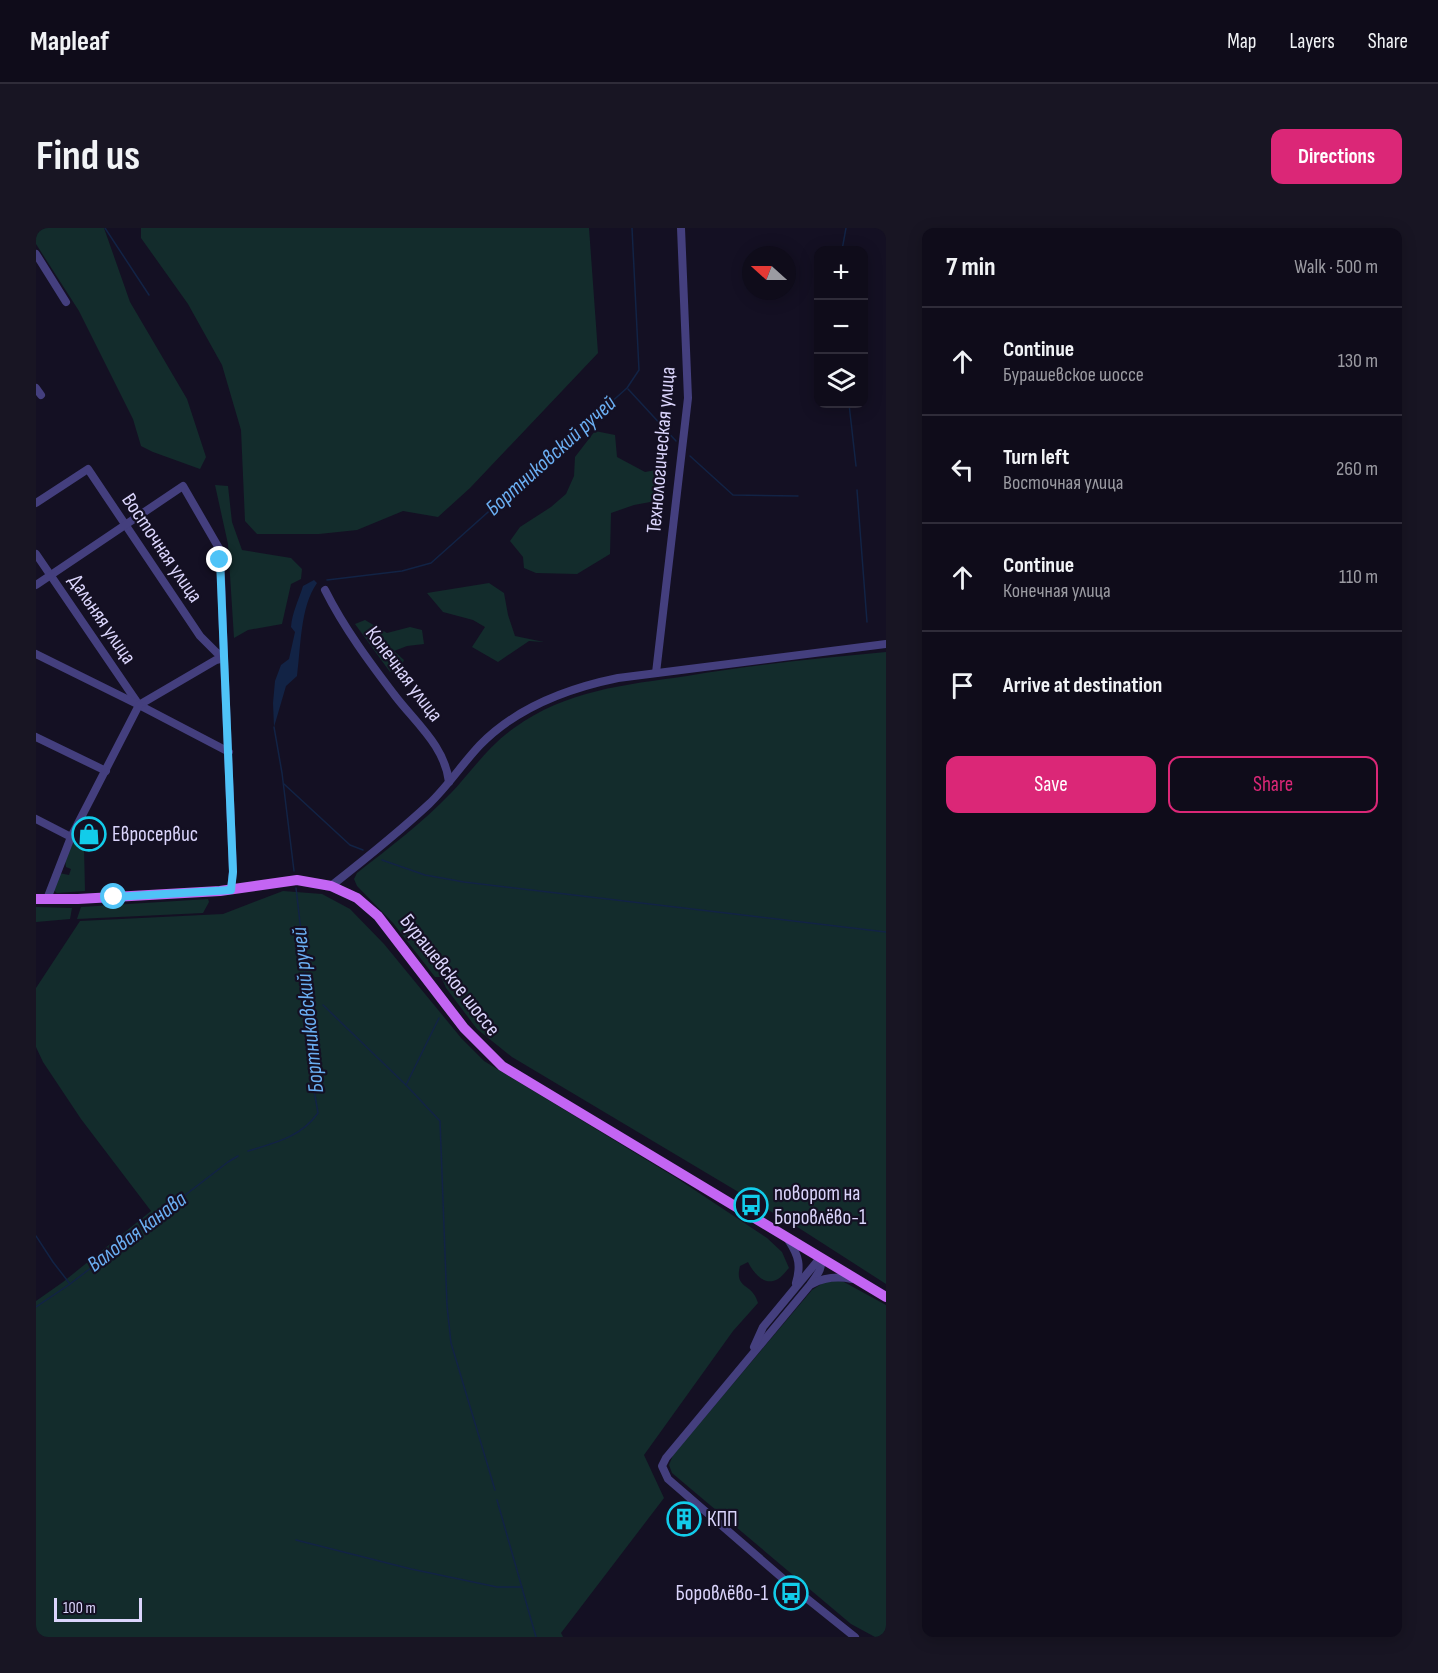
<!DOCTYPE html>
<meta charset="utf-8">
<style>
:root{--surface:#0f0c1a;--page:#181523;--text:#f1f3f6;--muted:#9b9ba2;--line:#2f2c39;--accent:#db2777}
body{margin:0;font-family:"Sofia Sans Condensed",sans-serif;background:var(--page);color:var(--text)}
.controls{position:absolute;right:18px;top:18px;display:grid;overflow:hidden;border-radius:12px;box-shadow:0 3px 15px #0003}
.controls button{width:54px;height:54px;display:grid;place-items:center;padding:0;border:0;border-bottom:2px solid var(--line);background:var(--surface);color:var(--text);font:30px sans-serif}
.compass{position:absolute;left:706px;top:18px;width:54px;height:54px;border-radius:50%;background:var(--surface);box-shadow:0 3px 15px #0003;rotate:291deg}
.scale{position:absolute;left:18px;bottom:15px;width:88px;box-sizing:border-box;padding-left:6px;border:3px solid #dbd5fc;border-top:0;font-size:16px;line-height:21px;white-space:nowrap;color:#dbd5fc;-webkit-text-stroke:4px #141023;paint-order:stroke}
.stop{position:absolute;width:18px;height:18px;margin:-14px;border:4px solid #4fc3f7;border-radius:50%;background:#fff}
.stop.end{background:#4fc3f7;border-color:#fff;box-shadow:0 2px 6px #0008}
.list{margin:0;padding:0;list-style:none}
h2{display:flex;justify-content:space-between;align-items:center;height:78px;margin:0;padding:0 24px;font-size:26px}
h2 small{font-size:20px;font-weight:400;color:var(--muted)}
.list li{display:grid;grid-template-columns:39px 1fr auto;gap:18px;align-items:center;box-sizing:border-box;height:108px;padding:0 24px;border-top:2px solid var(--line)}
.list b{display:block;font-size:22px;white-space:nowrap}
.list p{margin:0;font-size:20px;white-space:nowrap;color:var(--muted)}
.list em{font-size:20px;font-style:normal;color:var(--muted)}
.actions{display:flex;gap:12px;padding:18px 24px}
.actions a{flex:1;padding:14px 0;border:2px solid var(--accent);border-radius:12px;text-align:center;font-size:21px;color:var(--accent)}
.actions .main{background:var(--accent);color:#fff}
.icon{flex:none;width:33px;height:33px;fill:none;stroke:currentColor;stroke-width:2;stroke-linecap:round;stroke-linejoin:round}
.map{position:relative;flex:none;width:850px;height:1409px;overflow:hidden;border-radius:12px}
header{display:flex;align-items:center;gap:36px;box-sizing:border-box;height:84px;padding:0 30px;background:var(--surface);border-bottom:2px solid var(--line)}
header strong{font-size:28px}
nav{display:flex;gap:33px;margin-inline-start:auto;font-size:21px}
.intro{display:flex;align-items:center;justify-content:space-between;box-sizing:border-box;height:144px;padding:0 36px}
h1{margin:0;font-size:42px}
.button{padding:15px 27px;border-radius:12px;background:var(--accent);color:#fff;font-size:21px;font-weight:700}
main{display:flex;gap:36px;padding:0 36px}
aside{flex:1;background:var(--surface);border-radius:12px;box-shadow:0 3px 15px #0003}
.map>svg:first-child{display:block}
.green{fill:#132c2c}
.water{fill:#122345}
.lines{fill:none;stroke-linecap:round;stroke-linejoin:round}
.stream{stroke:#122345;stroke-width:1.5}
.minor{stroke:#443f7e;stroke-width:8}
.major{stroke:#c365f3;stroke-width:10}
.route{stroke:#4fc3f7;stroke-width:8}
.labels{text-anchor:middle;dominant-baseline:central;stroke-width:4.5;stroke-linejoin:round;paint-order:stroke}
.street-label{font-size:21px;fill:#dbd5fc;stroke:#141023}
.poi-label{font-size:21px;fill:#dbd5fc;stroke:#141023;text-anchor:start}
.water-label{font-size:22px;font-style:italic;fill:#6baff3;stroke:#141023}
</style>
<header>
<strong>Mapleaf</strong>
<nav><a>Map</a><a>Layers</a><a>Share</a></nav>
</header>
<div class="intro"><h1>Find us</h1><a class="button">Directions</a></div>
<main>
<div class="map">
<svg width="850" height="1409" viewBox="0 0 850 1409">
<rect width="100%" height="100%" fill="#141023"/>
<g class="green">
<polygon points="0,0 68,0 94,74 151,171 170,229 164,241 117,224 105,218 97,191 43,83 0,16"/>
<polygon points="105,0 553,0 562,125 434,260 402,289 367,283 321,302 283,306 221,306 209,293 205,202 186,137 152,76 105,10"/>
<polygon points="559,203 579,207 581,229 609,244 626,241 625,272 598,277 575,285 574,326 541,346 500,345 488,340 487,329 474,313 484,299 515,279 530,266 538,248 539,229"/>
<polygon points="179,257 192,258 196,294 206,322 255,330 266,341 265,351 255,356 246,396 212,402 198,410 192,316"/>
<polygon points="453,355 468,365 472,387 479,408 508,414 493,413 462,434 436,419 449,399 437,392 407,384 391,365"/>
<polygon points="329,392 351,405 374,399 386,402 388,416 371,418 358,423 368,432 365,438 354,444 319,396"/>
<path d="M850 424V1056L766 1002 476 829 441 801 410 760 405 749H399L357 695 321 658 318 651 321 645C353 620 386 595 415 565 436 543 452 518 478 500 531 462 588 457 651 448 717 437 783 430 850 424Z"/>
<polygon points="37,615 48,620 49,663 21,665 17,662 23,645 33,647 35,641 30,639 29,631"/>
<path d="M247 663 286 666 314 681 348 716 426 811 448 833 642 951 731 1010 746 1024 753 1040C750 1043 746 1049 742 1051 728 1059 717 1044 712 1034L704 1038C698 1062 716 1054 722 1075L697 1103 608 1227 628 1270 525 1405 527 1409H0V1073L27 1054 115 983 45 891 7 834 0 819V760L44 693 187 686Z"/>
<polygon points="172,671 173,674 167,685 41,691 45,679"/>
<polygon points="0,679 36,680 34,691 0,694"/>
<polygon points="798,1052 808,1054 850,1077 850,1409 839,1409 815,1396 636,1245 633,1237 637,1227 776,1062 787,1055"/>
</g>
<path class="water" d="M278 352 281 355C264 379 265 419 261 448L250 458 238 499 237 475 239 453 245 437 253 431 259 404 255 399C256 385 263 371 267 358Z"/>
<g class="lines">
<g class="stream">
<polyline points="69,0 113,67"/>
<polyline points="806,22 810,0"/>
<polyline points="592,161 640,213"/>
<polyline points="813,176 820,238"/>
<polyline points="654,228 697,267 762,268"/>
<polyline points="821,262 831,394"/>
<polyline points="291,352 366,343 395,335 591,160 603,142 596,0"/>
<polyline points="238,499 246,545 258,643"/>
<polyline points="248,556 314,617 327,622"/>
<polyline points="346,632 389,647 428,654 850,704"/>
<polyline points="287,777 370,857 404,893 411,1078 415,1115 459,1262"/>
<polyline points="370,857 403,790"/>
<path d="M212 923C239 915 265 909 282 885L277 856 267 721 260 660"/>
<polyline points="0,1008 17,1034 34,1056"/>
<polyline points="0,1079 34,1056 192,934 202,928"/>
<polyline points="461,1272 500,1409"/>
<polyline points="260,1312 375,1341 461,1359 486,1359"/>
</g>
<g class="minor">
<polyline points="0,26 30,74"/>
<polyline points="0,160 5,167"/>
<polyline points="0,275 52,241 164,408 180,424 188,430 197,643 195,661"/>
<polyline points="0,326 103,477 193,524"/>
<polyline points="0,357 147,258 184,322 188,430 180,432 103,477 0,426"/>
<path d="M289 362C308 400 334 435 360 469 381 496 409 519 413 554"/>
<polyline points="620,445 652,170 645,0"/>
<polyline points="0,509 70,543"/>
<polyline points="0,591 35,609"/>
<path d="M295 658C328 632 362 605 393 576 412 558 426 536 444 517 480 480 533 460 582 450L850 416"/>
<polyline points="11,671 35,609 103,477"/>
<path d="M753 1013C763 1028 765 1038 760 1055"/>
<path d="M784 1030C788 1040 780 1048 774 1057L630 1230 626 1238 632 1251 759 1361 819 1409"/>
<path d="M776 1056C789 1049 801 1048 816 1051"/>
<polyline points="718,1119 727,1099 784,1030"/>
</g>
<polyline class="major" points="0,671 42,671 184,663 261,652 295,658 321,670 342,688 428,800 466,838 850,1069"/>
</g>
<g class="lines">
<polyline class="route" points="78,669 195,662 197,644 184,332"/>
</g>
<defs>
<symbol id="shop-ring" viewBox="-11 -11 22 22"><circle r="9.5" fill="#141023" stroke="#12ccea" stroke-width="1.5"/><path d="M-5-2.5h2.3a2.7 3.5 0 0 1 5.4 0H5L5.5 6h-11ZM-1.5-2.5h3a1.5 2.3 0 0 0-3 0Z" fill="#12ccea"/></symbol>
<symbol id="bus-ring" viewBox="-11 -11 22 22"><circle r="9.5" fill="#141023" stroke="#12ccea" stroke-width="1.5"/><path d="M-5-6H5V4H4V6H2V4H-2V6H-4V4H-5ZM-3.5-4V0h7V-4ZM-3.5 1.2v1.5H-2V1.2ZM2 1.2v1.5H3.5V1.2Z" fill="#12ccea"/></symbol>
<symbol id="building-ring" viewBox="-11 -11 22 22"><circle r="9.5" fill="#141023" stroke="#12ccea" stroke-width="1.5"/><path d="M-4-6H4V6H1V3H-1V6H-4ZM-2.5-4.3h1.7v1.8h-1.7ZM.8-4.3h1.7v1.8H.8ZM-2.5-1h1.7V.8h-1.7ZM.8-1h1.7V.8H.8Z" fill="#12ccea"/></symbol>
</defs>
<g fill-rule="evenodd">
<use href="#shop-ring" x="34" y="587" width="38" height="38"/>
<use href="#bus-ring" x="696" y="958" width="38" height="38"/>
<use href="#building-ring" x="629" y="1272" width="38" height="38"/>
<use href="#bus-ring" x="736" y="1346" width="38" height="38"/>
</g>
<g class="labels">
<g class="street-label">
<text transform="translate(625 222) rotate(-85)">Технологическая улица</text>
<text transform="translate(126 320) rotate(56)">Восточная улица</text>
<text transform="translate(66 391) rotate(56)">Дальняя улица</text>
<text transform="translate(368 446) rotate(53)">Конечная улица</text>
<text transform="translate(414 747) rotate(52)">Бурашевское шоссе</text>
</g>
<g class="poi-label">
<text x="76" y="606">Евросервис</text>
<text x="738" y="965">поворот на<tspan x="738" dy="24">Боровлёво-1</tspan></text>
<text x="671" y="1291">КПП</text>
<text x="732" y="1365" text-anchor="end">Боровлёво-1</text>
</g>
<g class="water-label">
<text transform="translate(515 228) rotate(-42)">Бортниковский ручей</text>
<text transform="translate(272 782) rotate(-96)">Бортниковский ручей</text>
<text transform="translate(101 1004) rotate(-37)">Валовая канава</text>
</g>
</g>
</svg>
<div class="controls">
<button>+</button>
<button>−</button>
<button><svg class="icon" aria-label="layers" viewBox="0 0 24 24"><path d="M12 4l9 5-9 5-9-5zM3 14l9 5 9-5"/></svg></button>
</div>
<svg class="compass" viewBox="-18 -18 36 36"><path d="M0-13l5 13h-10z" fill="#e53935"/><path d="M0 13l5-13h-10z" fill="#9b9ba2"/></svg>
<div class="scale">100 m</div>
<div class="stop" style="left:78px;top:669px"></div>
<div class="stop end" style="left:184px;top:332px"></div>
</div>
<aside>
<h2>7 min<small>Walk · 500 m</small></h2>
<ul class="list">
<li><svg class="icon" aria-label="ahead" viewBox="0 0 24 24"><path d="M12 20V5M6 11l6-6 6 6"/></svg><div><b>Continue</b><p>Бурашевское шоссе</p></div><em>130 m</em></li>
<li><svg class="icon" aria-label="left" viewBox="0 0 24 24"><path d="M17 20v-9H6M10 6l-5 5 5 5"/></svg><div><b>Turn left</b><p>Восточная улица</p></div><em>260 m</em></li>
<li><svg class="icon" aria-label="ahead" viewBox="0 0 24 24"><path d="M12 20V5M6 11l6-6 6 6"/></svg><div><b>Continue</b><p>Конечная улица</p></div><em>110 m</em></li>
<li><svg class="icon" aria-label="arrive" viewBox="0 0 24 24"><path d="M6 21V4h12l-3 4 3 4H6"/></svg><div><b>Arrive at destination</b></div></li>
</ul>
<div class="actions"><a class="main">Save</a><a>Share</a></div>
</aside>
</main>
